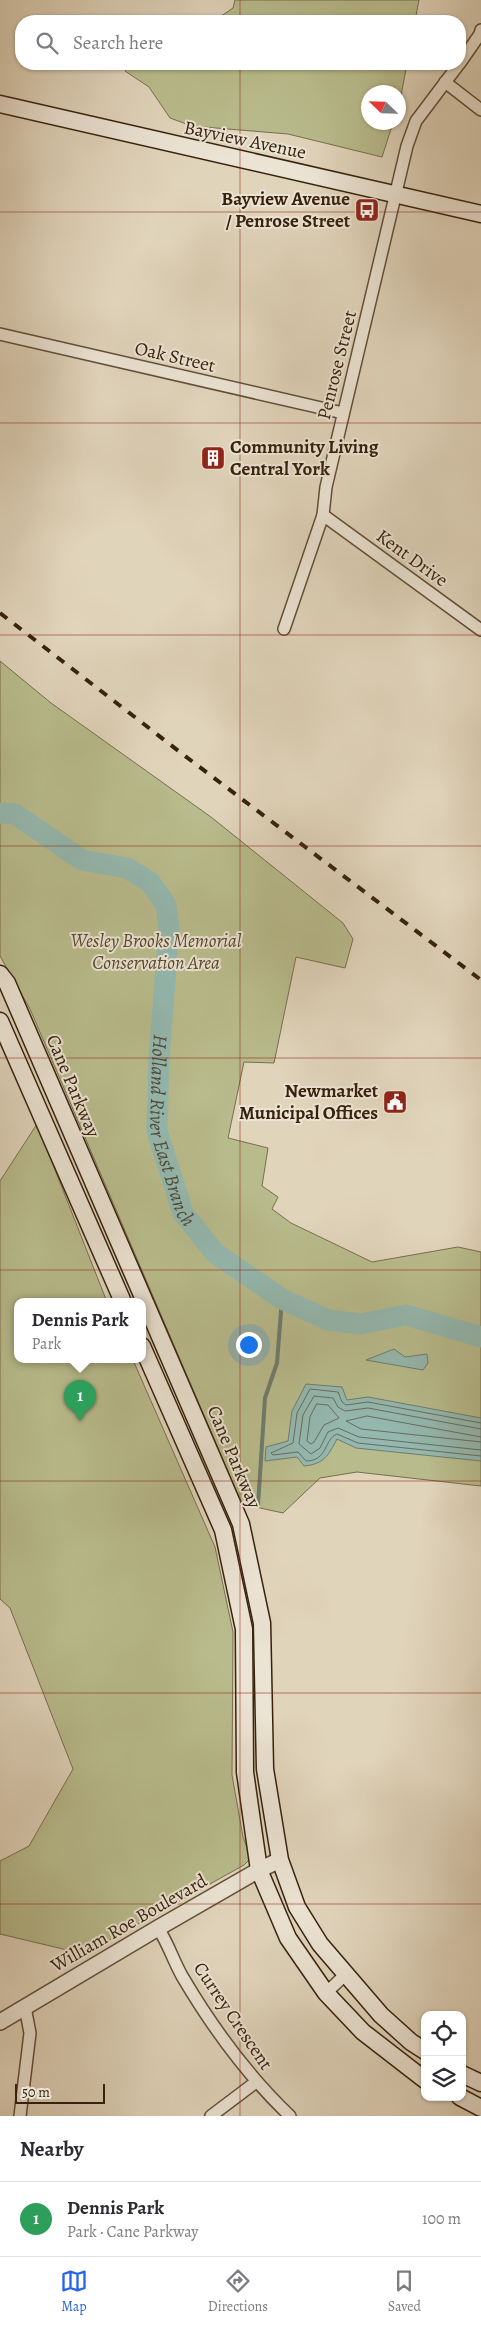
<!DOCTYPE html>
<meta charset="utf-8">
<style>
:root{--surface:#fff;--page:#f7f7f7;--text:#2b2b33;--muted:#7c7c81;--line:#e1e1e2;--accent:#2563eb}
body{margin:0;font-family:Alegreya,serif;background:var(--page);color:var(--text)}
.controls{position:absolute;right:15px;bottom:15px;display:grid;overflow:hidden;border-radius:10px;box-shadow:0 1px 4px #0004}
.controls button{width:45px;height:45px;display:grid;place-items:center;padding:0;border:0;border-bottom:1px solid var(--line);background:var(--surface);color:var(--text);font:25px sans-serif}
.compass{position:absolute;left:361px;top:85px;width:45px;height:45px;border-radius:50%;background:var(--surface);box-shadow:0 1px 4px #0004;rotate:293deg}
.scale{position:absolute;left:15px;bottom:12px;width:90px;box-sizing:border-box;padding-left:5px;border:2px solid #37220d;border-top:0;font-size:14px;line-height:18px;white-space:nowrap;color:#37220d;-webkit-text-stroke:4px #ebe3d3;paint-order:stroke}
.you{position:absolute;left:248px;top:1344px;width:18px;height:18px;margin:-12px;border:4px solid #fff;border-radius:50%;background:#1a73e8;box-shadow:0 0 0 8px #1a73e833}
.badge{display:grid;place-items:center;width:32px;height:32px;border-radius:50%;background:var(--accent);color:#fff;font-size:16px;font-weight:700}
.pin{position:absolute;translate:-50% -41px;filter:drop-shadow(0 1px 2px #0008)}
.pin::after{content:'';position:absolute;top:26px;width:18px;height:15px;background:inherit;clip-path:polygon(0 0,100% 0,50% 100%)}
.popup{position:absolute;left:14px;top:1298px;width:132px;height:65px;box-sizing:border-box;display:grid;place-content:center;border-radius:10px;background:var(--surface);filter:drop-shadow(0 1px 4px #0005);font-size:16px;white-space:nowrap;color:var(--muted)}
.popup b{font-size:19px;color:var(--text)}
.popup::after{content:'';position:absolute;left:50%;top:100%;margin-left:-10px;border:10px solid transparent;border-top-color:var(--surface)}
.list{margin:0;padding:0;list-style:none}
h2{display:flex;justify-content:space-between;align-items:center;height:65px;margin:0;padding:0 20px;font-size:21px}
h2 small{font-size:16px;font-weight:400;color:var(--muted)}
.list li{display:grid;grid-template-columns:32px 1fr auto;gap:15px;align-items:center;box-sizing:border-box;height:75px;padding:0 20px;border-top:1px solid var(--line)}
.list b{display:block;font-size:19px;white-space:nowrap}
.list p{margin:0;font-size:16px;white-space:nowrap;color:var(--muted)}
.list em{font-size:16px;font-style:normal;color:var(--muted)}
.icon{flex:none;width:28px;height:28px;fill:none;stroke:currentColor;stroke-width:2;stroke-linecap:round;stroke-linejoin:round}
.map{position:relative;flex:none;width:481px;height:2116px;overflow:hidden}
.search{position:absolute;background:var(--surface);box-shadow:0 1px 4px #0004;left:15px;right:15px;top:15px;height:55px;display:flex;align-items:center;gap:12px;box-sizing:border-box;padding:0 18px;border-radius:20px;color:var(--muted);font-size:19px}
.sheet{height:140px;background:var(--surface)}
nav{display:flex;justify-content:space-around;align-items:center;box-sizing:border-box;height:70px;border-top:1px solid var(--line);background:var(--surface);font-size:14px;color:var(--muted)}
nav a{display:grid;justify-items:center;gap:2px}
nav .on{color:var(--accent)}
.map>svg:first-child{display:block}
.green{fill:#b8bb8c;stroke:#786e4c}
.water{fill:#94b8af;stroke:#6f7c6e}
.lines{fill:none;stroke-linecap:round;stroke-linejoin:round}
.shore{stroke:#666d5e;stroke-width:1}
.stream{stroke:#6f7c6e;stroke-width:4}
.river{stroke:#94b8af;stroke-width:21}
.minor-casing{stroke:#614e38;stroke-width:14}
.tertiary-casing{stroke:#614e38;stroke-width:18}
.secondary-casing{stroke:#37220d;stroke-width:19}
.minor{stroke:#ebe3d3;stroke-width:11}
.tertiary{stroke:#ebe3d3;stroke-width:15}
.secondary{stroke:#ebe3d3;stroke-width:16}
.rail{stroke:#37220d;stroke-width:4;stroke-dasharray:9 9;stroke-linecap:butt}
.grid{fill:none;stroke:#8f2418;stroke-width:1;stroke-opacity:0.55}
.labels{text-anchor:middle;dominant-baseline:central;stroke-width:4;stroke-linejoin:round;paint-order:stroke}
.street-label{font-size:19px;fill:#37220d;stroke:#ebe3d3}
.poi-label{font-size:19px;font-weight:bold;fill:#37220d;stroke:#ebe3d3;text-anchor:end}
.park-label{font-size:19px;font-style:italic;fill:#57482d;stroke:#ebe3d3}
.water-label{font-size:20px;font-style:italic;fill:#4e4836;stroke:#ebe3d3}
</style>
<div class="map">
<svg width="481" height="2116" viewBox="0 0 481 2116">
<rect width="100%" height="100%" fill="#e0d4bb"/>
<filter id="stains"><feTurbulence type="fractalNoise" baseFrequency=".004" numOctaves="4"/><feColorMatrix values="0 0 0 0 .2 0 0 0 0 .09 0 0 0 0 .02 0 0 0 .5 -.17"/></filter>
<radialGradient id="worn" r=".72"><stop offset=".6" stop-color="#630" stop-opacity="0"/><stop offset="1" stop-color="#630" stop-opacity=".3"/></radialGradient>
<g class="green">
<polygon points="235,0 419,0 415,21 214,21 233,8"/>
<polygon points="127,64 407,64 399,106 398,92 368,92 368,122 393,123 382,157 288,134 192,126 170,118 149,87 125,71"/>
<polygon points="0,661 51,703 211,817 343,923 353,939 345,968 296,957 274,1063 244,1062 228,1138 268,1148 262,1186 278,1197 272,1209 291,1223 372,1262 458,1247 481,1252 481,1486 357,1472 320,1478 283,1513 242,1504 30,1009 0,956"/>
<polygon points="37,1124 107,1302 18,1302 18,1360 133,1360 215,1547 233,1632 232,1775 243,1837 251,1858 244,1865 84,1954 0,1934 0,1861 29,1846 73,1769 10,1608 0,1599 0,1181"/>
</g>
<g class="water">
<polygon points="394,1349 405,1357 427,1354 428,1363 423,1370 366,1360"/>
<path d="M306 1384 342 1387 347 1400 368 1397 481 1418V1461L356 1448 337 1439C328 1456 324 1464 304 1466L297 1457 265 1461 266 1447 288 1441 292 1411Z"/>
</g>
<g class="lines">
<g class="shore">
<polygon points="317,1404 328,1405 339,1418 324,1425 314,1442 311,1444 307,1441 310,1417"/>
<path d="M481 1423 368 1402 346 1405 342 1402 338 1392 310 1389 297 1413 293 1443 271 1453 273 1455 298 1452 306 1461C328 1461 324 1439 337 1434L358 1443 481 1456"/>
<polyline points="481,1429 368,1408 345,1411 338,1407 333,1398 314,1396 303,1415 299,1444 311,1454 320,1448 328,1432 338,1428 359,1437 481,1450"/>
<polyline points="481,1437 367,1416 346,1421 361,1429 481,1442"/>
</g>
<polyline class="stream" points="258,1505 265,1398 277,1363 282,1299"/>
<path class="river" id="s1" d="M0 813 15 814 82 860 127 868 150 882 166 905 169 928 159 1059 157 1131 183 1213 215 1253 282 1299 328 1320 360 1324 406 1315 481 1337"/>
<defs>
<g id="minor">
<polyline points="460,63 480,34 481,30"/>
<polyline points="445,82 481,110"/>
<polyline points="0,334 343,413"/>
<polyline points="323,515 481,630"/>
<polyline points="284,629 323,515 326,487 407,146 416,121 459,64"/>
<path d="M158 1928C168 1943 173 1960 182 1976 212 2027 247 2075 290 2116"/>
<polyline points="326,1993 346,1974"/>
<polyline points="20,2116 30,2033 25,2007"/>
<polyline points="211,2116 256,2082"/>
</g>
<polyline id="tertiary" points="0,2022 158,1928 259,1870 280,1860"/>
<g id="secondary">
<polyline points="0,104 481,214"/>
<polyline points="0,974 7,983 241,1524 262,1623 265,1769 280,1860 297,1907 320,1944 381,2015 411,2042 425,2051"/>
<polyline points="0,1021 123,1302"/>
<polyline points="142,1346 223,1530 244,1629 245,1772 259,1870 288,1938 326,1993 363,2032 425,2080"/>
<polyline points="462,2074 481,2083"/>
<polyline points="460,2097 481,2108"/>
</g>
</defs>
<use href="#minor" class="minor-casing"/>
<use href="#tertiary" class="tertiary-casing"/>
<use href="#secondary" class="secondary-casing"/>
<use href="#minor" class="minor"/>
<use href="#tertiary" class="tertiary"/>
<use href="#secondary" class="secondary"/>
<polyline class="rail" points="0,613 189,759 481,980"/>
</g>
<path class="grid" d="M240 0V21M240 64V2116M0 212H481M0 423H481M0 635H481M0 846H481M0 1058H481M0 1270H481M0 1481H481M0 1693H481M0 1904H481"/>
<defs>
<symbol id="bus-square" viewBox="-11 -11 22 22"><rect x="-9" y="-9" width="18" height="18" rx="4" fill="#8f2418" stroke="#ebe3d3"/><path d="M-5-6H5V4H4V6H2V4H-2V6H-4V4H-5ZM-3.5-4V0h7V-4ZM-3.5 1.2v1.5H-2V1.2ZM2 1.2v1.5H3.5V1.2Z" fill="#fff"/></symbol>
<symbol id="building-square" viewBox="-11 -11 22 22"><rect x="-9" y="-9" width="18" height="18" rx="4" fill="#8f2418" stroke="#ebe3d3"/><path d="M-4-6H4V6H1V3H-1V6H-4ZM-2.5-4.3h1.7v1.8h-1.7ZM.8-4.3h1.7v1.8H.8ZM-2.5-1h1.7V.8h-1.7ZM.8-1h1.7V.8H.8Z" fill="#fff"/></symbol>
<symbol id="civic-square" viewBox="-11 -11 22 22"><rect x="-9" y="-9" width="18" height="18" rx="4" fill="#8f2418" stroke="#ebe3d3"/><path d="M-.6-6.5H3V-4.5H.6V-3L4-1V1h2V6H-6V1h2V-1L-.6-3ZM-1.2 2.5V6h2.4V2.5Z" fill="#fff"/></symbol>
</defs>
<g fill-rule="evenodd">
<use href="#bus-square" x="353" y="196" width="28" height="28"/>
<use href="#building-square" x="199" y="444" width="28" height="28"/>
<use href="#civic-square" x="381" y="1088" width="28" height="28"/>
</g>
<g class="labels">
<g class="street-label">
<text transform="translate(245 140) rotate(12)">Bayview Avenue</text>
<text transform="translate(175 357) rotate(13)">Oak Street</text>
<text transform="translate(337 365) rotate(-76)">Penrose Street</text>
<text transform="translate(412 558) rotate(36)">Kent Drive</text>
<text transform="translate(73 1086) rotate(67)">Cane Parkway</text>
<text transform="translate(234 1457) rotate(67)">Cane Parkway</text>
<text transform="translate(129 1923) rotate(-30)">William Roe Boulevard</text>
<text transform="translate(233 2016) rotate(56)">Currey Crescent</text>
</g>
<g class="poi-label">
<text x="350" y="199">Bayview Avenue<tspan x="350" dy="22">/ Penrose Street</tspan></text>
<text x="230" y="447" text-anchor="start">Community Living<tspan x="230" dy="22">Central York</tspan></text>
<text x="378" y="1091">Newmarket<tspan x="378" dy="22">Municipal Offices</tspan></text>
</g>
<g class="park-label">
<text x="156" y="941">Wesley Brooks Memorial<tspan x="156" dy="22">Conservation Area</tspan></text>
</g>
<g class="water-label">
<text stroke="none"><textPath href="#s1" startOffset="425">Holland River East Branch</textPath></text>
</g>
</g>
<rect width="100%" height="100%" filter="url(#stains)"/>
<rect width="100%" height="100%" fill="url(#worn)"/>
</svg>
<div class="controls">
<button><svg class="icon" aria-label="locate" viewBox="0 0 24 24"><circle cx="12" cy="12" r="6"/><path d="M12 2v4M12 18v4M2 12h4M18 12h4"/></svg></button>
<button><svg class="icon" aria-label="layers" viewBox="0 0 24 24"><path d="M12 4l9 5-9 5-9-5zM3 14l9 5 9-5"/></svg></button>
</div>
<svg class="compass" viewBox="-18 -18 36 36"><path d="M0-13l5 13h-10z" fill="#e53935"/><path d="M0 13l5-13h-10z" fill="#7c7c81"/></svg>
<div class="scale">50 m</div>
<div class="you"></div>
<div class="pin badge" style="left:80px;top:1421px;background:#2e9e5b">1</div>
<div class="popup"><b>Dennis Park</b>Park</div>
<div class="search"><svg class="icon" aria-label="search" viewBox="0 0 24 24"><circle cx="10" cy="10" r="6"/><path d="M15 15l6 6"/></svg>Search here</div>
</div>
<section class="sheet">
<h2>Nearby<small></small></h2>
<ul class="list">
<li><span class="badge" style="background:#2e9e5b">1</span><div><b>Dennis Park</b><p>Park · Cane Parkway</p></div><em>100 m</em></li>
</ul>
</section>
<nav>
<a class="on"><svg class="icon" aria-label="map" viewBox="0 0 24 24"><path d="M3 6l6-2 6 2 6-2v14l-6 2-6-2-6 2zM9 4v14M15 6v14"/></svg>Map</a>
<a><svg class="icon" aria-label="directions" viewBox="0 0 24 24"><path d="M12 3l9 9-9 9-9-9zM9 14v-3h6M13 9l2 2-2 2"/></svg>Directions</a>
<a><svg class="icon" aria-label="saved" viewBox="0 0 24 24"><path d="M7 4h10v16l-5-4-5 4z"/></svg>Saved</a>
</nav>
